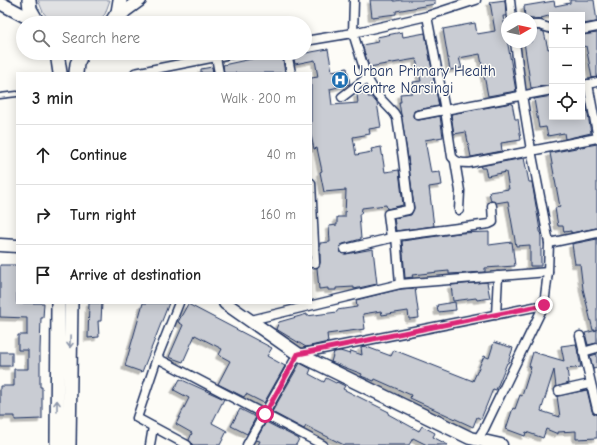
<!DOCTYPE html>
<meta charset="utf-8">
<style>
:root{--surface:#fff;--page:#f2f2f2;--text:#222;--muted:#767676;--line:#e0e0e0}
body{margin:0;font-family:"Comic Neue",sans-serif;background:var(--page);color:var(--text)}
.controls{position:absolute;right:12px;top:12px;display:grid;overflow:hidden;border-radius:0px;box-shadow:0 2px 10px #0003}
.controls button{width:36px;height:36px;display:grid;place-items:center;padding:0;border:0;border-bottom:1px solid var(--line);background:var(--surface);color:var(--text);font:20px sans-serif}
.compass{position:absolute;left:501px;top:12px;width:36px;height:36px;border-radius:50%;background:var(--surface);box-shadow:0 2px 10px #0003;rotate:81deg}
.stop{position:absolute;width:12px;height:12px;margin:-9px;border:3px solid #db2777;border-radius:50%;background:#fff}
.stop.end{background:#db2777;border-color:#fff;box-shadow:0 1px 4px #0008}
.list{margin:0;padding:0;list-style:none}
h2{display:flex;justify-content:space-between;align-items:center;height:52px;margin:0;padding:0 16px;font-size:17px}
h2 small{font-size:13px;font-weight:400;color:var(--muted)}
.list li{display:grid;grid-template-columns:26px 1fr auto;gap:12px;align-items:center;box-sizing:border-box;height:60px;padding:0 16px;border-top:1px solid var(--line)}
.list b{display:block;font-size:15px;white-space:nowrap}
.list em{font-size:13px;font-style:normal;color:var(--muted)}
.icon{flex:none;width:22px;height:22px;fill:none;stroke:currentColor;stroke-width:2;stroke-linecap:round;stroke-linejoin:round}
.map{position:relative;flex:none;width:597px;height:445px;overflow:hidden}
.search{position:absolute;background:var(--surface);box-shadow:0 2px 10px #0003;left:16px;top:16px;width:296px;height:44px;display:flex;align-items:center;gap:10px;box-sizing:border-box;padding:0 14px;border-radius:22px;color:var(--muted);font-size:15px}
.panel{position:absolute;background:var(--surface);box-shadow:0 2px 10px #0003;left:16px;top:72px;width:296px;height:232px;border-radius:0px}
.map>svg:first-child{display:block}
.green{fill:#e0e1e3;stroke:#7e88a0}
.building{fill:#c9ccd3;stroke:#1b2f5e;filter:url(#shadow)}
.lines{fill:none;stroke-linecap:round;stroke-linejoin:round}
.lane-casing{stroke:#1b2f5e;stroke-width:7}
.street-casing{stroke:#1b2f5e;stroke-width:11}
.secondary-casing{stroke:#1b2f5e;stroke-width:15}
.primary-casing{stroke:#1b2f5e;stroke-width:16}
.lane{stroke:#fdfcf7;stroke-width:4}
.street{stroke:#fdfcf7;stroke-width:8}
.secondary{stroke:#fdfcf7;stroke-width:12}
.primary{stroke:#fdfcf7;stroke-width:13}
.oneway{stroke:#8c96aa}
.route{stroke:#db2777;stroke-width:5}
.labels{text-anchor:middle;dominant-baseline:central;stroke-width:3;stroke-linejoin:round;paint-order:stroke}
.poi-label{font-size:15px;fill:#1b2f5e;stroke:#fdfcf7;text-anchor:start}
</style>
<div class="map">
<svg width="597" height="445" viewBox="0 0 597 445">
<defs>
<filter id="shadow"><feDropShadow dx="-3.5" dy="3.5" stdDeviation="0" flood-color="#0004"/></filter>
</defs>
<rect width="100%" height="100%" fill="#fdfcf7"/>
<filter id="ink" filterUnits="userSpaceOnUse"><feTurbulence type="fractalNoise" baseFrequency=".025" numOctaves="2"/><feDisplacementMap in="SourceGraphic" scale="8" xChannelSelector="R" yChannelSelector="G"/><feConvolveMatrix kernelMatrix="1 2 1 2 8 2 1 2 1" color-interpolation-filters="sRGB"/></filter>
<g filter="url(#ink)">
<polygon class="green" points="38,0 110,0 105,14 96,23 52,23 43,12"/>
<g class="building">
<polygon points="370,0 394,0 394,1 402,0 435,0 435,4 396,11 396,14 372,17"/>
<polygon points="505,0 506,16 503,16 516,91 488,96 480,54 459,58 462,68 450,70 443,29 475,23 477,34 495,31 490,2"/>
<polygon points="570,0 594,0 597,22 582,24 582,15 552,15 541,18 542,20 525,18 524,6 554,1 555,6 570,3"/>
<polygon points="531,30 539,30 544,32 548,49 552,48 552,85 531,88 524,42 531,42"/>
<polygon points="402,32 403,37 425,33 439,106 417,110 414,111 413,116 414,119 419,120 440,116 443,137 425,140 431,173 440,172 442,185 429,187 434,226 396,231 394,218 411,215 414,208 408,158 399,102 401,102 400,94 412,93 412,91 415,91 413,82 421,81 416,59 369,67 362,45 378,42 377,37"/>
<polygon points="597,33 597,77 592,78 586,46 582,47 582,35"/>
<polygon points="328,49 332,71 347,68 350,84 330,89 332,105 358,103 357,94 367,92 368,97 372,97 377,103 381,127 369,129 370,134 353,137 356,155 372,152 371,149 381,147 385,172 399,170 403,205 387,209 386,205 362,208 361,214 359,214 361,239 343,244 341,245 340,250 341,253 346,254 373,249 377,284 354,289 354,287 336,288 336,290 328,290 328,288 319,289 317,268 320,263 320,243 330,242 329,226 337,225 337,217 345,217 346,190 324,192 320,172 322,171 317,148 314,149 311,135 311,78 318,77 315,60 295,64 293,53 306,53"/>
<polygon points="279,53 282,53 285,73 224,73 223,65"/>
<polygon points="212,67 213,73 201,73 201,69"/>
<polygon points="582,91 584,91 591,133 565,139 564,133 548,136 546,127 539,128 534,99 552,96 552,117 582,117"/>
<polygon points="512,103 515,119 518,119 521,140 501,143 502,151 471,157 466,132 454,134 451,114"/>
<polygon points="597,144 597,228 571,233 571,231 564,232 563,226 558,226 555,208 560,207 550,153"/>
<polygon points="524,158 529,182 532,182 537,212 541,237 541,266 530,266 530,245 516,246 508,201 496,203 491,201 489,192 509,189 506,172 487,176 485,168 481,168 480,166"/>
<polygon points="489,232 489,245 512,242 515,266 485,268 485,272 449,274 449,271 438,272 412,275 413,277 405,278 402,241 459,233"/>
<polygon points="597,239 597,330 593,330 583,289 580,264 575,264 572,244"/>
<polygon points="0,265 17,265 17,303 44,303 43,318 41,318 40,350 40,387 42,387 42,419 15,420 15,416 0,416 0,386 14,386 14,369 28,369 28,350 18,350 18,335 27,335 27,318 0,317"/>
<polygon points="487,282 490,298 477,300 476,298 453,301 451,285"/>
<polygon points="415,288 419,318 409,319 408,311 382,315 381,311 363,314 365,329 327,334 328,342 306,347 276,329 279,322 307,314 307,316 337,312 337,310 357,307 356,300 401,289"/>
<polygon points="455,302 456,310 438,312 437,305"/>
<polygon points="89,303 102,303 101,321 98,321 99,337 88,338"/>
<polygon points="143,303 169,303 142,372 125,366"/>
<polygon points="188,304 272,348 267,356 285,366 264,403 246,394 244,397 218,384 230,361 219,355 222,349 195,335 183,362 169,357 183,325 178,322"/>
<polygon points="597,330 597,343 588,345 585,333"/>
<polygon points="494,342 513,348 508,363 507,363 496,390 493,389 481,419 477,417 473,427 410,398 411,395 375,379 374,381 361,376 362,374 331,362 334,352 340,351 350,354 351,351 362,355 361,347 364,346 391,356 394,350 473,381 484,356 489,358"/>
<polygon points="576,344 581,367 567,369 569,383 556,387 554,370 541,411 560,417 557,396 587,390 592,411 593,413 597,414 597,438 576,439 576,431 558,432 558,434 546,429 543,438 526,432 525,436 506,429 513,408 515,409 520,395 522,396 531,367 529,366 533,352 564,361 561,346"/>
<rect x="0" y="352" width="12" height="14"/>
<polygon points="597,354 597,368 593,369 590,356"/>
<polygon points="300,363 311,369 309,374 324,382 326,378 336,383 337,382 345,386 343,389 389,412 388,414 419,431 422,426 435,433 433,437 448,445 427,445 413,438 409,445 344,445 306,426 304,429 272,412"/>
<polygon points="180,379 224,399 212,423 227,431 220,445 192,445 191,442 189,440 192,433 176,424 189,398 174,390"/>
<polygon points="240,409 256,417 247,434 231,426"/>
<polygon points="266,422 299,439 296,445 258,445 260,441 256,440"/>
</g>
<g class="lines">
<defs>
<polyline id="lane" points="0,96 17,94"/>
<g id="street">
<polyline points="354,0 353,33 367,78 377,95 394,113 397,118 403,159 409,208 408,210 388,214 391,238"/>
<polyline points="510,0 512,18"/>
<path d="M427 16 445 110 452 157C457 163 462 163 469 163L597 138"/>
<polyline points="531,25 540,25 552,29"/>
<polyline points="582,30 597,27"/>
<polyline points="305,41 353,33 427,16 476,0"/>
<polyline points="287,53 291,73"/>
<polyline points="216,57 219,73"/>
<polyline points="135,73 236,53"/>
<polyline points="588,84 597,133"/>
<polyline points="582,86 597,82"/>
<polyline points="342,97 367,78"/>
<polyline points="418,115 552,90"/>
<polyline points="455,161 460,191 459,210"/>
<polyline points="311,183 315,263 311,263"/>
<polyline points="549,243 597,233"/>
<polyline points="345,249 395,237"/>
<polyline points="400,284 396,236 489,224 493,222 492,206"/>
<polyline points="179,303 157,358 137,418 187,445"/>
<polyline points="496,315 498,276"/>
<polyline points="251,320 400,284 548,272"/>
<polyline points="580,336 597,409"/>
<polyline points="583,352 597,348"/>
<polyline points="157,358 323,445"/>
<polyline points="559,391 590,384"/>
<polyline points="477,440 484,429 544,305 548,272 549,243 531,150 522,95 515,42"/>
<polyline points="150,445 153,427"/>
<polyline points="247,445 298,354 544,305"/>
</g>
<g id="secondary">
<polyline points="0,3 36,22"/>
<polyline points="113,22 125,11 140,0"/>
<polyline points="0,245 17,246"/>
<polyline points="225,303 298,354 470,438 501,445"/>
</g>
<g id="primary">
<polyline points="29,0 30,9 38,23"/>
<polyline points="111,23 118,12 120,0"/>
<polyline points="57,53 60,73"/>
<polyline points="76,73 77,64 82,53"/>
<polyline points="57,445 58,303"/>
<polyline points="69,445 71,303"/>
</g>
</defs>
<use href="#lane" class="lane-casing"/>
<use href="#street" class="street-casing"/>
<use href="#secondary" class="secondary-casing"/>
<use href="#primary" class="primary-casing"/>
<use href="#lane" class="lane"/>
<use href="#street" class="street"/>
<use href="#secondary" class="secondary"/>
<use href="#primary" class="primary"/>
</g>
<defs><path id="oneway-shaft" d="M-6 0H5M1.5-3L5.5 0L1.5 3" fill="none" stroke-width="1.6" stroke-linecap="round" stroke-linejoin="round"/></defs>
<g class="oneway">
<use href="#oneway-shaft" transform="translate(70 342) rotate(91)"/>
<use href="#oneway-shaft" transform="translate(57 406) rotate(-90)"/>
</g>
</g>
<g class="lines" filter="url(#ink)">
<polyline class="route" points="265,414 298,354 544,305"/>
</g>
<defs>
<symbol id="hospital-disc" viewBox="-11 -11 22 22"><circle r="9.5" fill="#1f6fb2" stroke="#fdfcf7"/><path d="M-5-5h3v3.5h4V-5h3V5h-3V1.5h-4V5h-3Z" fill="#fff"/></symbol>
</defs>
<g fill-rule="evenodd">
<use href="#hospital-disc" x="330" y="70" width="20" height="20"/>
</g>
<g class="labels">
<g class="poi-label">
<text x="353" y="71">Urban Primary Health<tspan x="353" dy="17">Centre Narsingi</tspan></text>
</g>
</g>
</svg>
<div class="controls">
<button>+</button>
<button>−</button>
<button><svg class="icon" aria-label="locate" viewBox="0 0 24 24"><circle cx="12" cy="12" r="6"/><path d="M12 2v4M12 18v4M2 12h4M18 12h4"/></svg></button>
</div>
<svg class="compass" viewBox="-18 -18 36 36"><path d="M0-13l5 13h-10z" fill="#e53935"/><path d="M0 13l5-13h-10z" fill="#767676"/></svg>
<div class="stop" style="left:265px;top:414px"></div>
<div class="stop end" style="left:544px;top:305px"></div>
<div class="search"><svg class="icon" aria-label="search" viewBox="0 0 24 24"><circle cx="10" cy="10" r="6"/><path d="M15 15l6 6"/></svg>Search here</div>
<section class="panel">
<h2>3 min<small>Walk · 200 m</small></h2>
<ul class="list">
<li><svg class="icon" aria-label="ahead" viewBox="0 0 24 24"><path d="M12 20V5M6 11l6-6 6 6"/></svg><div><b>Continue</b></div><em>40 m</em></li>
<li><svg class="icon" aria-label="right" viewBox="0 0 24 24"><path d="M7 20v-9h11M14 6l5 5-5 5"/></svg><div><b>Turn right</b></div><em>160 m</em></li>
<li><svg class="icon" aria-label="arrive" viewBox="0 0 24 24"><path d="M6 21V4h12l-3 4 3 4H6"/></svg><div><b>Arrive at destination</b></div></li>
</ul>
</section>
</div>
